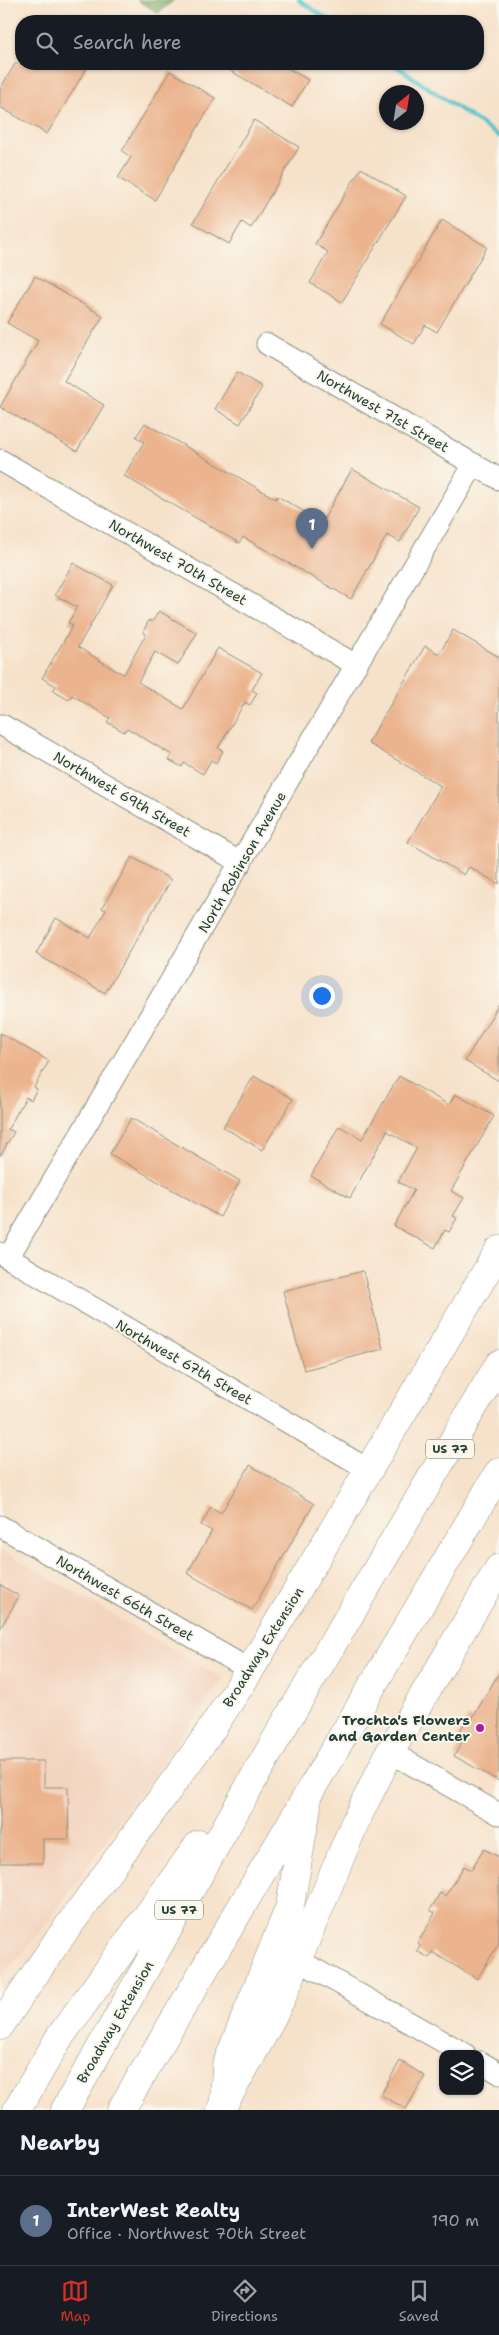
<!DOCTYPE html>
<meta charset="utf-8">
<style>
:root{--surface:#171b24;--page:#242831;--text:#f1f3f6;--muted:#9ea1a6;--line:#363941;--accent:#d93025}
body{margin:0;font-family:"Shantell Sans",sans-serif;background:var(--page);color:var(--text)}
.controls{position:absolute;right:15px;bottom:15px;display:grid;overflow:hidden;border-radius:10px;box-shadow:0 1px 4px #0004}
.controls button{width:45px;height:45px;display:grid;place-items:center;padding:0;border:0;border-bottom:1px solid var(--line);background:var(--surface);color:var(--text);font:25px sans-serif}
.compass{position:absolute;left:379px;top:85px;width:45px;height:45px;border-radius:50%;background:var(--surface);box-shadow:0 1px 4px #0004;rotate:30deg}
.you{position:absolute;left:321px;top:995px;width:18px;height:18px;margin:-12px;border:4px solid #fff;border-radius:50%;background:#1a73e8;box-shadow:0 0 0 8px #1a73e833}
.badge{display:grid;place-items:center;width:32px;height:32px;border-radius:50%;background:var(--accent);color:#fff;font-size:16px;font-weight:700}
.pin{position:absolute;translate:-50% -41px;filter:drop-shadow(0 1px 2px #0008)}
.pin::after{content:'';position:absolute;top:26px;width:18px;height:15px;background:inherit;clip-path:polygon(0 0,100% 0,50% 100%)}
.list{margin:0;padding:0;list-style:none}
h2{display:flex;justify-content:space-between;align-items:center;height:65px;margin:0;padding:0 20px;font-size:21px}
h2 small{font-size:16px;font-weight:400;color:var(--muted)}
.list li{display:grid;grid-template-columns:32px 1fr auto;gap:15px;align-items:center;box-sizing:border-box;height:90px;padding:0 20px;border-top:1px solid var(--line)}
.list b{display:block;font-size:19px;white-space:nowrap}
.list p{margin:0;font-size:16px;white-space:nowrap;color:var(--muted)}
.list em{font-size:16px;font-style:normal;color:var(--muted)}
.icon{flex:none;width:28px;height:28px;fill:none;stroke:currentColor;stroke-width:2;stroke-linecap:round;stroke-linejoin:round}
.map{position:relative;flex:none;width:499px;height:2110px;overflow:hidden}
.search{position:absolute;background:var(--surface);box-shadow:0 1px 4px #0004;left:15px;right:15px;top:15px;height:55px;display:flex;align-items:center;gap:12px;box-sizing:border-box;padding:0 18px;border-radius:20px;color:var(--muted);font-size:19px}
.sheet{height:155px;background:var(--surface)}
nav{display:flex;justify-content:space-around;align-items:center;box-sizing:border-box;height:70px;border-top:1px solid var(--line);background:var(--surface);font-size:14px;color:var(--muted)}
nav a{display:grid;justify-items:center;gap:2px}
nav .on{color:var(--accent)}
.map>svg:first-child{display:block}
.built{fill:#f3d4bf}
.forest{fill:#7eac65;stroke:#4e744c}
.lines{fill:none;stroke-linecap:round;stroke-linejoin:round}
.stream{stroke:#56c4cb;stroke-width:4.5}
.building{fill:#ebb48e}
.minor-casing{stroke:#8a907f;stroke-width:23}
.major-casing{stroke:#8a907f;stroke-width:29}
.highway-casing{stroke:#8a907f;stroke-width:29}
.minor{stroke:#fff;stroke-width:21}
.major{stroke:#fff;stroke-width:28}
.highway{stroke:#fff;stroke-width:28}
.poi-dot{fill:#b5179e;stroke:#fbf7ec;stroke-width:2}
.labels{text-anchor:middle;dominant-baseline:central;stroke-width:4;stroke-linejoin:round;paint-order:stroke}
.shield{fill:#fbf7ec;stroke:#61756b;stroke-width:1}
.shield-label{font-size:12px;font-weight:bold;fill:#1f3d34}
.street-label{font-size:14px;fill:#1f3d34;stroke:#fbf7ec}
.poi-label{font-size:14px;font-weight:bold;fill:#1f3d34;stroke:#fbf7ec;text-anchor:end}
</style>
<div class="map">
<svg width="499" height="2110" viewBox="0 0 499 2110">
<rect width="100%" height="100%" fill="#fbf7ec"/>
<filter id="ink" filterUnits="userSpaceOnUse"><feTurbulence type="fractalNoise" baseFrequency=".02" numOctaves="2"/><feDisplacementMap in="SourceGraphic" scale="10" xChannelSelector="R" yChannelSelector="G"/><feConvolveMatrix kernelMatrix="1 2 1 2 8 2 1 2 1" color-interpolation-filters="sRGB"/></filter>
<filter id="wash" filterUnits="userSpaceOnUse"><feTurbulence type="fractalNoise" baseFrequency=".0096" numOctaves="4" result="noise"/><feDisplacementMap in="SourceGraphic" scale="20" xChannelSelector="R" yChannelSelector="G"/><feGaussianBlur stdDeviation="1.12" result="paint"/><feColorMatrix in="noise" values="0 0 0 0 0 0 0 0 0 0 0 0 0 0 0 0 0 1.4 0 .05"/><feComposite in="paint" operator="in"/></filter>
<g filter="url(#wash)">
<rect width="100%" height="100%" fill="#f6e2ca"/>
<polygon class="built" points="0,1549 223,1679 38,1935 0,1978"/>
<polygon class="forest" points="137,0 174,0 158,13"/>
<g class="lines">
<g class="stream">
<polyline points="299,0 330,21"/>
<polyline points="393,64 499,136"/>
</g>
</g>
<g id="blocks">
<g class="building">
<polygon points="15,64 89,64 47,134 0,107 0,89"/>
<polygon points="219,64 281,64 308,80 292,107"/>
<polygon points="170,71 215,98 155,200 118,178 131,157 122,151"/>
<polygon points="254,120 299,147 251,228 242,222 229,244 193,223"/>
<polygon points="361,168 406,196 342,302 310,283 328,252 315,244"/>
<polygon points="442,220 487,247 437,332 425,325 414,344 380,324"/>
<polygon points="35,276 103,316 64,381 104,405 77,451 0,407 38,341 7,323"/>
<polygon points="237,372 262,387 240,424 215,409"/>
<polygon points="145,423 276,499 277,496 322,522 352,469 419,507 400,542 387,535 351,599 243,537 239,543 124,476 144,442 136,437"/>
<polygon points="73,563 113,585 78,647 115,670 124,674 146,634 143,632 149,620 152,622 159,611 197,633 178,665 155,652 138,682 183,709 218,648 262,673 252,690 257,693 250,705 245,702 218,748 223,751 216,763 211,760 203,774 184,763 182,767 169,760 172,755 127,728 124,732 107,722 110,718 72,695 69,700 53,691 56,686 42,678 73,625 68,623 77,607 55,595"/>
<polygon points="453,630 499,657 499,884 469,867 464,875 408,842 441,786 368,743 425,646 439,654"/>
<polygon points="132,857 171,880 105,993 36,954 56,918 90,938 106,910 102,908"/>
<polygon points="499,1004 499,1081 465,1061"/>
<polygon points="0,1033 49,1061 34,1087 37,1089 31,1100 26,1097 8,1129 14,1132 0,1156"/>
<polygon points="254,1076 293,1099 262,1150 223,1127"/>
<polygon points="399,1076 449,1105 455,1094 494,1116 451,1191 464,1198 453,1216 457,1218 449,1232 445,1230 435,1248 394,1226 414,1190 398,1182 417,1148 387,1131 350,1198 311,1176 339,1126 362,1139"/>
<polygon points="131,1118 240,1181 220,1217 110,1154"/>
<polygon points="363,1271 383,1349 304,1370 283,1291"/>
<polygon points="250,1465 314,1504 252,1610 187,1573 212,1531 201,1525 211,1507 221,1513"/>
<polygon points="0,1585 19,1596 0,1629"/>
<polygon points="499,1673 499,1781 454,1756 463,1740 457,1736 468,1717 472,1719"/>
<polygon points="0,1761 44,1761 44,1787 68,1787 69,1839 43,1839 43,1863 0,1863"/>
<polygon points="484,1849 499,1857 499,1943 477,1979 432,1952 429,1958 417,1951 420,1945 418,1943 435,1913 430,1910 440,1893 445,1896 464,1866 471,1870"/>
<polygon points="400,2061 425,2076 406,2109 381,2095"/>
</g>
</g>
</g>
<g filter="url(#ink)">
<use href="#blocks" fill-opacity="0" stroke="#8a907f" stroke-width="1"/>
<g class="lines">
<defs>
<g id="minor">
<polyline points="267,344 499,479"/>
<polyline points="0,460 356,665"/>
<polyline points="2,725 241,863"/>
<polyline points="0,1253 369,1470"/>
<polyline points="8,1258 474,464"/>
<polyline points="0,1526 250,1670"/>
<polyline points="390,1752 499,1814"/>
<polyline points="298,1960 465,2054"/>
<polyline points="480,2062 499,2073"/>
</g>
<g id="major">
<polyline points="0,2026 56,1943 205,1739 250,1670 499,1250"/>
<polyline points="221,2109 264,2033 282,1997 356,1820 390,1752 499,1568"/>
</g>
<g id="highway">
<polyline points="224,2103 226,2066 290,1906 307,1807"/>
<polyline points="17,2110 59,2038 199,1844"/>
<polyline points="65,2110 283,1727 499,1364"/>
<polyline points="121,2110 499,1472"/>
</g>
</defs>
<use href="#minor" class="minor-casing"/>
<use href="#major" class="major-casing"/>
<use href="#highway" class="highway-casing"/>
<use href="#minor" class="minor"/>
<use href="#major" class="major"/>
<use href="#highway" class="highway"/>
</g>
</g>
<circle class="poi-dot" cx="480" cy="1728" r="5"/>
<g class="labels">
<g class="shield">
<rect x="426" y="1439.5" width="48" height="19" rx="4"/>
<rect x="155" y="1900.5" width="48" height="19" rx="4"/>
</g>
<g class="shield-label">
<text x="450" y="1449">US 77</text>
<text x="179" y="1910">US 77</text>
</g>
<g class="street-label">
<text transform="translate(383 411) rotate(30)">Northwest 71st Street</text>
<text transform="translate(178 562) rotate(30)">Northwest 70th Street</text>
<text transform="translate(122 794) rotate(30)">Northwest 69th Street</text>
<text transform="translate(242 862) rotate(-60)">North Robinson Avenue</text>
<text transform="translate(184 1362) rotate(30)">Northwest 67th Street</text>
<text transform="translate(125 1598) rotate(30)">Northwest 66th Street</text>
<text transform="translate(263 1647) rotate(-58)">Broadway Extension</text>
<text transform="translate(115 2022) rotate(-60)">Broadway Extension</text>
</g>
<g class="poi-label">
<text x="470" y="1720">Trochta's Flowers<tspan x="470" dy="16">and Garden Center</tspan></text>
</g>
</g>
</svg>
<div class="controls">
<button><svg class="icon" aria-label="layers" viewBox="0 0 24 24"><path d="M12 4l9 5-9 5-9-5zM3 14l9 5 9-5"/></svg></button>
</div>
<svg class="compass" viewBox="-18 -18 36 36"><path d="M0-13l5 13h-10z" fill="#e53935"/><path d="M0 13l5-13h-10z" fill="#9ea1a6"/></svg>
<div class="you"></div>
<div class="pin badge" style="left:312px;top:549px;background:#5c6f8a">1</div>
<div class="search"><svg class="icon" aria-label="search" viewBox="0 0 24 24"><circle cx="10" cy="10" r="6"/><path d="M15 15l6 6"/></svg>Search here</div>
</div>
<section class="sheet">
<h2>Nearby<small></small></h2>
<ul class="list">
<li><span class="badge" style="background:#5c6f8a">1</span><div><b>InterWest Realty</b><p>Office · Northwest 70th Street</p></div><em>190 m</em></li>
</ul>
</section>
<nav>
<a class="on"><svg class="icon" aria-label="map" viewBox="0 0 24 24"><path d="M3 6l6-2 6 2 6-2v14l-6 2-6-2-6 2zM9 4v14M15 6v14"/></svg>Map</a>
<a><svg class="icon" aria-label="directions" viewBox="0 0 24 24"><path d="M12 3l9 9-9 9-9-9zM9 14v-3h6M13 9l2 2-2 2"/></svg>Directions</a>
<a><svg class="icon" aria-label="saved" viewBox="0 0 24 24"><path d="M7 4h10v16l-5-4-5 4z"/></svg>Saved</a>
</nav>
